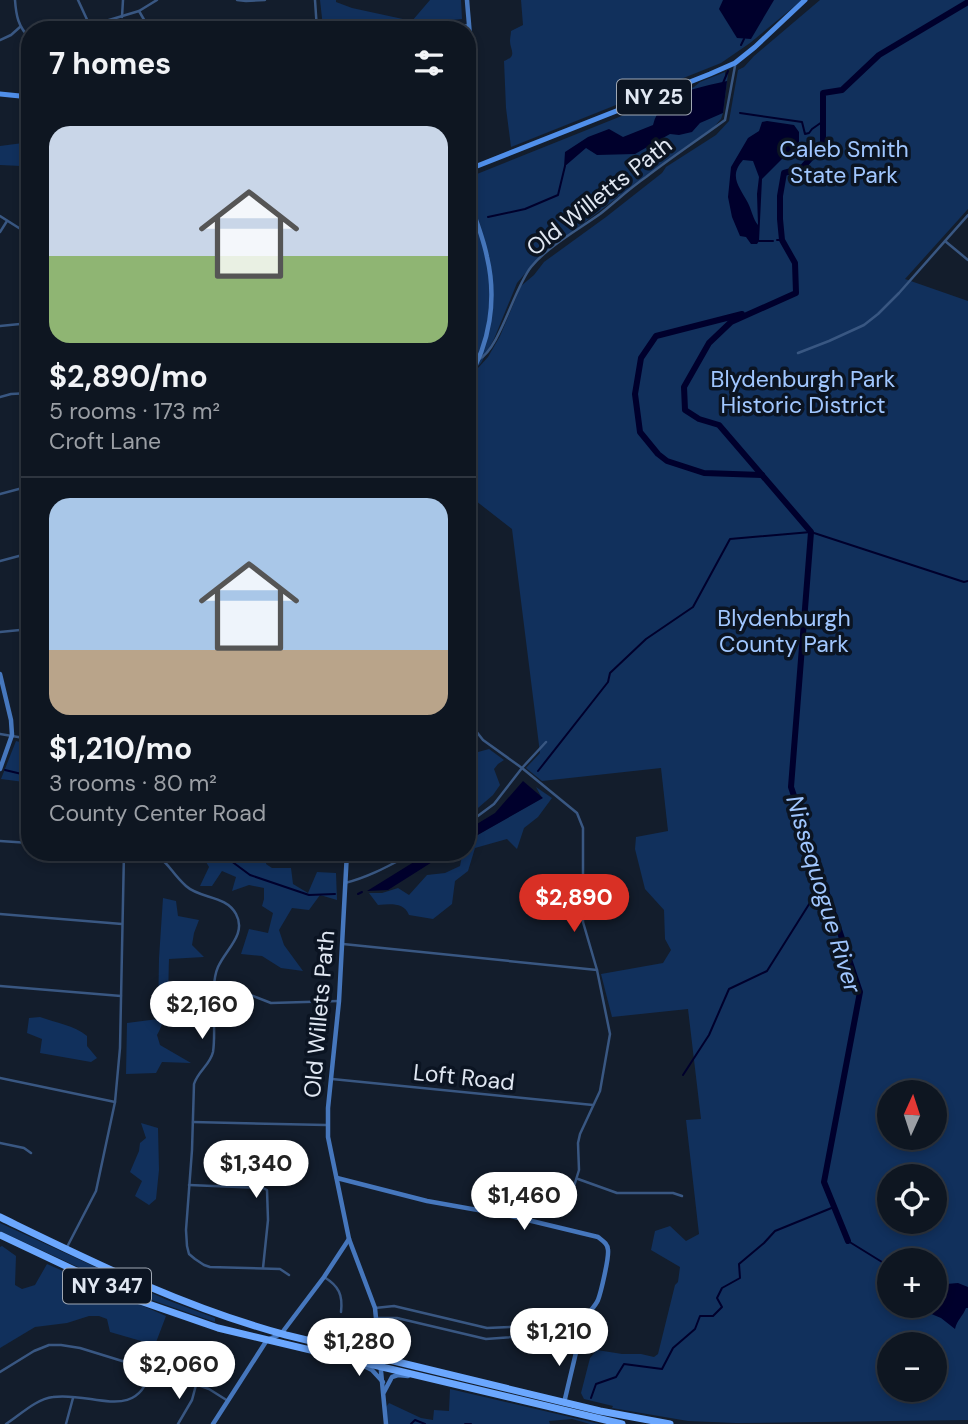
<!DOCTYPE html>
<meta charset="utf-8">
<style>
body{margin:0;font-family:"DM Sans",sans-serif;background:#171f2a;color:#f1f3f6;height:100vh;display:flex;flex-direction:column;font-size:26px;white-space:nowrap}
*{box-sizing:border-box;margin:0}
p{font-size:23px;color:#9b9fa5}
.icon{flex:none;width:38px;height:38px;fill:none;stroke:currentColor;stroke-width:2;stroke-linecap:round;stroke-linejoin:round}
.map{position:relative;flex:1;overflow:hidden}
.drawer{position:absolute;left:21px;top:21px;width:455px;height:840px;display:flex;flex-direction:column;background:#0e1621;border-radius:28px;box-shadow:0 4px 10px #0003,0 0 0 2px #2e353f}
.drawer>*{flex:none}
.needle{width:46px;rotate:3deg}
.tools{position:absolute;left:877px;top:1080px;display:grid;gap:14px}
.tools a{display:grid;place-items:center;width:70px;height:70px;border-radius:50%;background:#0e1621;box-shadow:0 4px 10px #0003,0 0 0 2px #2e353f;font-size:35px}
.price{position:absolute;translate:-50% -60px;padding:0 16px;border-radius:24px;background:#fff;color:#222;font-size:23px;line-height:46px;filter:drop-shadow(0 2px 4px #0008)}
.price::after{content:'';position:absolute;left:50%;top:42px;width:21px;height:16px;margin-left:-10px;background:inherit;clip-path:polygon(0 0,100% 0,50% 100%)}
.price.active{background:#d93025;color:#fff}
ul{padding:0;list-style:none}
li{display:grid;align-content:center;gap:14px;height:371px;padding:0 28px}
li+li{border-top:2px solid #2e353f}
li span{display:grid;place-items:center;height:217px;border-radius:21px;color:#555}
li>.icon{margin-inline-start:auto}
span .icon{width:126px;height:126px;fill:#fffc;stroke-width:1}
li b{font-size:30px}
h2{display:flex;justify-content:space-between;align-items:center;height:84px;padding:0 28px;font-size:30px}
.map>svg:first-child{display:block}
.green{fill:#11305c;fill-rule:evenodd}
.water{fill:#00002c;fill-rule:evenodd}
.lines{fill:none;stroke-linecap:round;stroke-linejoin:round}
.stream{stroke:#00002c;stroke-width:2}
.river{stroke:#00002c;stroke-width:6}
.street{stroke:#395782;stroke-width:2.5}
.secondary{stroke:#4677bd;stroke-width:4.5}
.primary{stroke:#508fea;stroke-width:5}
.highway{stroke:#6ba7fe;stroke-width:7}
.labels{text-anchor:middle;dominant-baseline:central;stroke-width:7;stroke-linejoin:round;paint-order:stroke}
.shield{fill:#0b1422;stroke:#a0a8b4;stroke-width:2}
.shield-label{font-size:21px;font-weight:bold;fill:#e0e7f2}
.park-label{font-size:23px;fill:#a1c7ff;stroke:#0b1422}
.street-label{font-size:23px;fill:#e0e7f2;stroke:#0b1422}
.water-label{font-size:24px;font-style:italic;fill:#a0c6fe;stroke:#0b1422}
</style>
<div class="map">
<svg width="968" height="1424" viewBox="0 0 968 1424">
<rect width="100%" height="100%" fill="#131d2c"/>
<g class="green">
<path d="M320 0H336V2L352 8 412 21 430 0H461L462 19 406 24 323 27Z"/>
<path d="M521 0H802L750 43 721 63 511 147 506 108 504 61C518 56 510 50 510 41 510 37 511 34 511 31L523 25Z"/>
<path d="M820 0H968V209L905 279 968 301V1420L736 1423 688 1421 612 1408 613 1406 584 1399 581 1393 590 1358 597 1350 622 1354H641L654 1357 658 1354 675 1285 678 1282 680 1267 651 1250 655 1231 670 1226 686 1241 699 1234 686 1120 701 1119 688 1009 612 1017 601 974 663 963 671 950 665 939 664 910 645 889 635 849 636 837 668 831 661 768 542 781 526 768 540 753 512 529 467 494V384L478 368 488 357 500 336 521 286 534 275 544 262 606 217 662 173 666 167 716 135 729 121 738 70 744 67 754 56ZM889 1092H934V1138H889ZM889 1176H934V1222H889ZM889 1260H934V1306H889ZM889 1344H934V1390H889Z"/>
<path d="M725 72V75L728 74 723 113 721 119 713 128 670 158 540 256 517 283 494 339 481 363 467 378V178L694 87 700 82Z"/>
<path d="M30 141V158L25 159 21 166 0 165V146L23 143Z"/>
<path d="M16 741 28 744 25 767 30 770V807L23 805 25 793 24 782 1 779Z"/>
<path d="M489 749 504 760 498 764 494 769 500 785 493 795 471 814 467 811V806L474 787 470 781 467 784V755Z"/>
<path d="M536 787 552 798 538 817 524 828 517 849 507 839 475 848 468 871 455 881 452 904 433 919 409 915C404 902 390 904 378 905L369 893H382L398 888 409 895 427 875 445 873 460 866 462 856 460 852H467V841L542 798Z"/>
<path d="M193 852H254L267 858 266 864 272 868H291L293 884 308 893 317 872 336 873 337 900 320 895 309 910 292 908 279 930 284 945 303 971 281 968 262 956 241 954 249 929 268 933 273 913 262 906 264 899V888L249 885 232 891 236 877 222 871 212 886H200L209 867 205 860 191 857Z"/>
<path d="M163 898 176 901 178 916 199 920 194 933 192 945 204 957 169 959C168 985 170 1012 157 1035L160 1045 191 1063 162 1062 156 1073 126 1074 127 1023 158 1019 159 958Z"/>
<path d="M40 1017C56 1023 74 1025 87 1036V1046L97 1058 91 1062 40 1053 42 1039 27 1033 29 1018Z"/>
<path d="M141 1123 158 1128 159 1170 156 1199 149 1205 135 1196 142 1181 130 1172 139 1151 140 1143 146 1138Z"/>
<path d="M0 1223 167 1300 215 1318V1322L143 1297 0 1231Z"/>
<path d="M2 1246 16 1256 15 1285 22 1289 35 1285 47 1264 166 1316 155 1345 110 1332 107 1319 99 1316H89L67 1323 35 1327 0 1348V1247Z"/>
<path d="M450 1389 600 1424H590L572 1419 549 1421 550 1424H387L386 1407 389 1403 421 1418 433 1420 434 1410 449 1411Z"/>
</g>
<g class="water">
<path d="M723 0H774L751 39 737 38 719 9Z"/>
<path d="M727 81 723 113 700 123 692 132 679 135 670 134 635 154 597 155 586 148 564 167 565 152 588 137 609 129 623 137 653 125C661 92 698 88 727 81Z"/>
<path d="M767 121 794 125 799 132V142L762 179 759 241 757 244H751L746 237 740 236 732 217 728 197 731 167 748 138 759 131 762 122ZM743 160 753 161 759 177 757 194 758 225C753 219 752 211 748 203 740 187 728 177 743 160Z"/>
<path d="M523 781 543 798 467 841V830L495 813Z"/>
<path d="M430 852H448L388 890 367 891Z"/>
<path d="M958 1283 968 1287V1308H966C963 1316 957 1320 955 1329L941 1318 929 1313 932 1306H934L935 1285Z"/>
</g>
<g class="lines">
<g class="stream">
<path d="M741 45 744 39"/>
<path d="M723 83 728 71"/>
<path d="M740 113 802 122 805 134 809 133 812 129 822 122"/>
<path d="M488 217 525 209 558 195 565 166"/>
<path d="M777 240H782"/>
<path d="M759 241H773"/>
<path d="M5 770 30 776"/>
<path d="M538 771 608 682 610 673 646 639 693 607 730 539 811 532 964 582 968 581"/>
<path d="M219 852 250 875 309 895 335 894"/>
<path d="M358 894 362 892"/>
<path d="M683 1075 709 1035 729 989 767 971 823 882"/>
<path d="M848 1241 882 1262 884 1269"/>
<path d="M887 1274 889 1279"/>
<path d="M591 1398 596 1384 616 1377 624 1364 662 1369 673 1348 695 1329 700 1316H713L722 1307 717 1298 722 1288 740 1278 739 1264 764 1243 775 1231 834 1207"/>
<path d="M411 1424 415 1420 425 1424"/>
<path d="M465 1424H471"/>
</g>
<g class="river">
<path d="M742 314 656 336 641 358 635 394 640 432 658 454 667 461 704 473 762 475"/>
<path d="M848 1241 824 1182 860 992 791 787 811 532 719 425 699 419 685 410 684 387 709 343 731 322 796 293 795 263 782 240 780 219V196L784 173 802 168 823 144V93L842 90 879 55 968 2"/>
</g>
<g class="street">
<path d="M15 0C16 15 18 27 30 38"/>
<path d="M78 0 90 26"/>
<path d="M237 0 246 1 265 0"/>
<path d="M315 0 317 30"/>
<path d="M139 11 150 30"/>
<path d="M122 17 123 0"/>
<path d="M84 30 109 20 139 11 157 0"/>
<path d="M392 30 469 25"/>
<path d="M0 40 11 35 20 27"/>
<path d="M0 216 30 235"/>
<path d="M0 232 7 221"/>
<path d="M945 241 968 260"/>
<path d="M0 326 30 323"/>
<path d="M798 353 829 341 864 325 878 314 899 293 968 215"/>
<path d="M479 359C499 350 514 288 531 267 547 247 579 229 600 214 615 202 630 188 646 177 672 157 699 139 725 120L735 66"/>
<path d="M0 397 11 394 30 393"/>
<path d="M0 494 30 486"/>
<path d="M0 561 30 553"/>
<path d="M0 632 30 629"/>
<path d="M467 715 472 726 483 740 522 768 577 813 583 828V922L597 970 610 1034 600 1091 580 1134 578 1143 579 1170 571 1196"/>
<path d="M0 734 30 739"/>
<path d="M467 824 494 804 522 768 546 742"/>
<path d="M0 841 30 843"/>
<path d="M134 852C170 855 164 866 186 886 200 899 226 895 236 914 247 934 226 949 218 967 209 987 217 1028 213 1052 210 1065 198 1071 194 1084L192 1150 186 1230 187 1246 189 1254 195 1259 204 1265 210 1267 280 1269 289 1275"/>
<path d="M345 883C370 877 392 864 415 852"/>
<path d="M0 914 122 924"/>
<path d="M343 944 597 970"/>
<path d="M0 986 121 996"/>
<path d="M215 992 248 994 271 1003 339 1001"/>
<path d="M0 1078 115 1102"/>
<path d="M332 1079 593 1105"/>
<path d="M193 1122 326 1125"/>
<path d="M0 1143 24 1148 31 1153"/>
<path d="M578 1179 617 1193H673L682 1196"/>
<path d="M189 1185 263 1188 267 1190 268 1220 263 1268"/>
<path d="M66 1249 96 1191 115 1102 120 1048 124 852"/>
<path d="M324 1277C339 1286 343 1295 341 1312"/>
<path d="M375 1308 394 1306 487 1328 534 1326 552 1334"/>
<path d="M376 1318H397L486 1339 553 1334 579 1338"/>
<path d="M0 1372 34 1351 49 1345H61L80 1348 187 1381 209 1389 228 1401"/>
<path d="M6 1424C20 1415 36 1399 53 1397 92 1391 137 1424 151 1370"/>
<path d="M66 1424 73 1398"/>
<path d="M178 1424 192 1400 196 1385"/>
</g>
<g class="secondary">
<path d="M467 0C469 29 474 59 467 87"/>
<path d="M467 195C474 215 483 236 487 257 497 299 490 344 467 381"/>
<path d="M0 674 11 720 12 735 0 769"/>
<path d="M347 852 339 1001 328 1108V1137L349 1239 375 1308 386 1424"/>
<path d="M337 1178 427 1201 511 1216 598 1237C603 1241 608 1244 608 1250 609 1258 601 1292 598 1300 594 1309 586 1313 583 1323L564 1403"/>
<path d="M358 1350C371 1348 372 1343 376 1331"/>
<path d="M360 1364 372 1370 383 1382"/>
<path d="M384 1392 392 1377 398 1375 408 1376"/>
<path d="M213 1424 267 1340 281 1334 324 1277 349 1239"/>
</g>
<g class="primary">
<path d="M0 94 30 97"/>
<path d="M467 170 710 74 735 63 755 47 805 0"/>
</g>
<g class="highway">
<path d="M0 1217C95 1263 183 1307 286 1335L600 1411 670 1424"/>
<path d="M0 1235 140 1301 218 1328 622 1424"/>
</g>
</g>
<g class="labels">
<g class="shield">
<rect x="617" y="79.5" width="74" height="35" rx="5"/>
<rect x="63" y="1268.5" width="88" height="35" rx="5"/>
</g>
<g class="shield-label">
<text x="654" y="97">NY 25</text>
<text x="107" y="1286">NY 347</text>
</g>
<g class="park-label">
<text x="844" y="149">Caleb Smith<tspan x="844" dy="26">State Park</tspan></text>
<text x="803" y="379">Blydenburgh Park<tspan x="803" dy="26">Historic District</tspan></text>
<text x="784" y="618">Blydenburgh<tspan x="784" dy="26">County Park</tspan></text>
</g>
<g class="street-label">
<text transform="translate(599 196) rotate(-38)">Old Willetts Path</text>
<text transform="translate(319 1014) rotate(-85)">Old Willets Path</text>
<text transform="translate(464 1077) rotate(6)">Loft Road</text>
</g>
<g class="water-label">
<text transform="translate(824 894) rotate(73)">Nissequogue River</text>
</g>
</g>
</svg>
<div class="tools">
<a><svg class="needle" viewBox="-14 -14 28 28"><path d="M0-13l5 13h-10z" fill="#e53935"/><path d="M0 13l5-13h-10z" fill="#9b9fa5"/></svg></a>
<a><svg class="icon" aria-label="locate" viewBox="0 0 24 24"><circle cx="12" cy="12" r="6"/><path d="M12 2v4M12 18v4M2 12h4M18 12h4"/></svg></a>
<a>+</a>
<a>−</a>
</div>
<b class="price active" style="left:574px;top:934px">$2,890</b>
<b class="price" style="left:202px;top:1041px">$2,160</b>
<b class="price" style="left:256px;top:1200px">$1,340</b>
<b class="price" style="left:524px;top:1232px">$1,460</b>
<b class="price" style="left:559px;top:1368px">$1,210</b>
<b class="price" style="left:359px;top:1378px">$1,280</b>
<b class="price" style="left:179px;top:1401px">$2,060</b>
<section class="drawer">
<h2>7 homes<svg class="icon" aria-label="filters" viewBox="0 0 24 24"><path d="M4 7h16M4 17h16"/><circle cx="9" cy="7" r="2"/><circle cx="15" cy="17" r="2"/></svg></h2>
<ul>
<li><span style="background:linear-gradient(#c9d6e8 60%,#8fb573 0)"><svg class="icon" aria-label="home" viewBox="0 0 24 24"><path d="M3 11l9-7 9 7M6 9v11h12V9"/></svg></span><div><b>$2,890/mo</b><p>5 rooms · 173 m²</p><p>Croft Lane</p></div></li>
<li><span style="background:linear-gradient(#a9c7e8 70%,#b9a48a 0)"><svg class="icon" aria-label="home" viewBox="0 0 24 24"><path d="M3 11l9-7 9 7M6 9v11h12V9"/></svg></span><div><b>$1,210/mo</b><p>3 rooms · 80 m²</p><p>County Center Road</p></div></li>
</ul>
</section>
</div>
